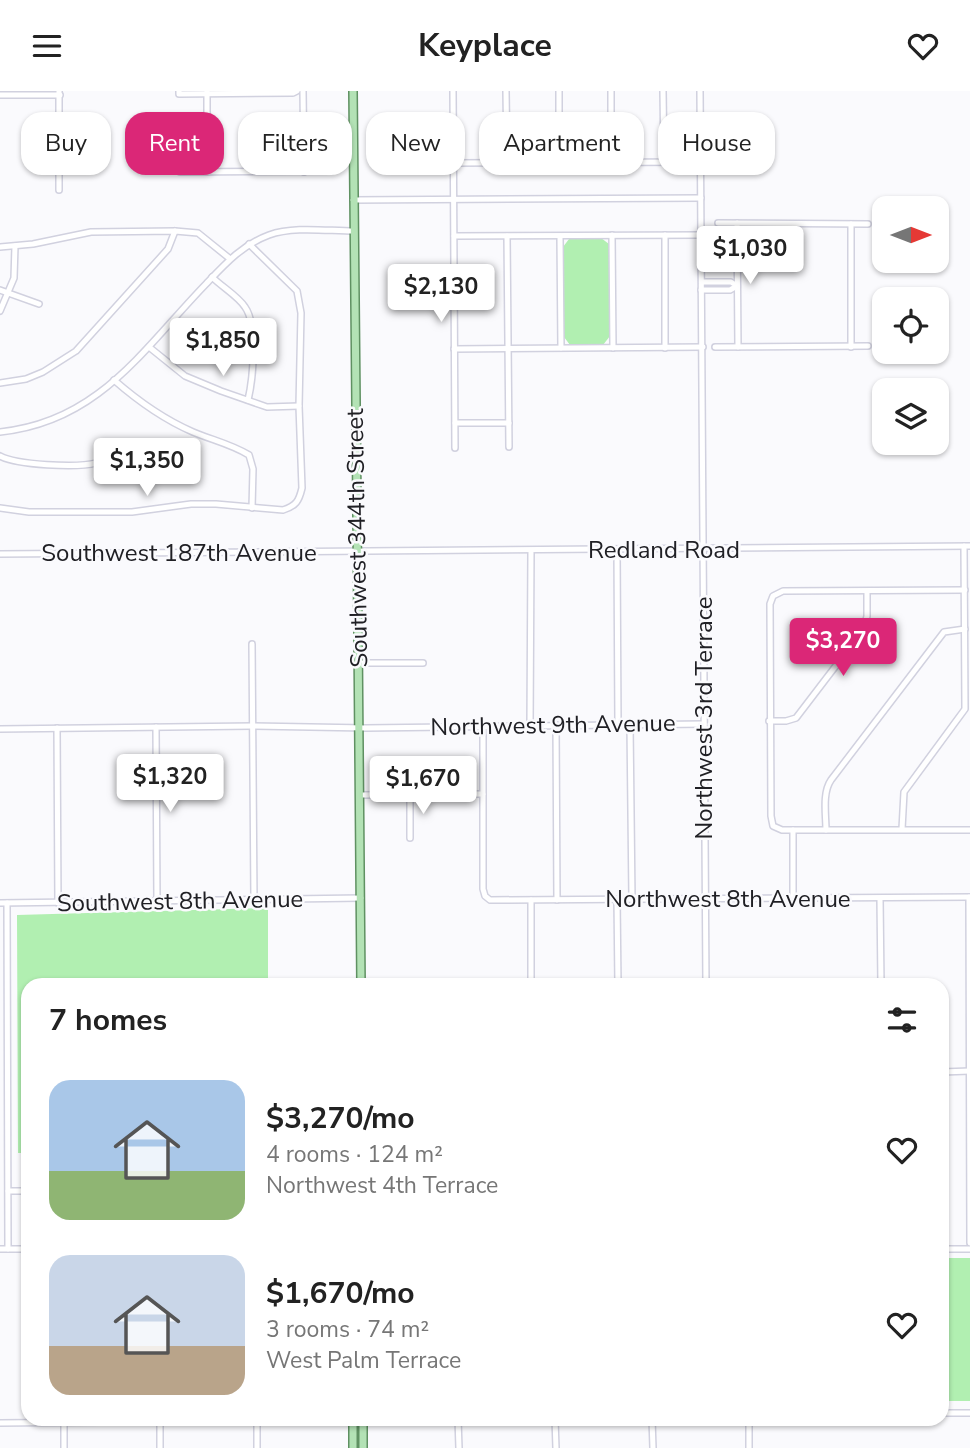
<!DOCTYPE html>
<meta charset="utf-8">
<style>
body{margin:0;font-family:"Nunito Sans",sans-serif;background:#f6f6f6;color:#222;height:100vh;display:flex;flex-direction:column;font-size:26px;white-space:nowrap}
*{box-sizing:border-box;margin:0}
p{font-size:23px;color:#767676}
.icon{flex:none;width:38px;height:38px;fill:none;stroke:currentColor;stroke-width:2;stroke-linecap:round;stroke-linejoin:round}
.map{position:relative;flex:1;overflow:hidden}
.details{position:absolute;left:21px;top:887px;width:928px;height:448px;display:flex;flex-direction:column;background:#fff;border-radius:21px;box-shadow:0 2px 5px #0004}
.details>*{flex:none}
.guide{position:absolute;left:21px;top:21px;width:929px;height:63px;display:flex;gap:14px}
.needle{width:46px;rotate:90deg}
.controls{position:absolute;left:872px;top:105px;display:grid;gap:14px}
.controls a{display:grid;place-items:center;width:77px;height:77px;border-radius:14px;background:#fff;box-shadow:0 2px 5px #0004;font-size:35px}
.price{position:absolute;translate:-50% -60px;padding:0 16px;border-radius:7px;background:#fff;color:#222;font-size:23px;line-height:46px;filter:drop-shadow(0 2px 4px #0008)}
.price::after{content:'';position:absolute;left:50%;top:42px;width:21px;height:16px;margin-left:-10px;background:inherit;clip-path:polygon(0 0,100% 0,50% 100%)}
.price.current{background:#db2777;color:#fff}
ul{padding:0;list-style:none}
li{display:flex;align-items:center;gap:21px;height:175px;padding:0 28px}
li span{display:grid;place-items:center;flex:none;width:196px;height:140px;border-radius:21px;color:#555}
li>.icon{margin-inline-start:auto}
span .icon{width:84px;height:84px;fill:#fffc;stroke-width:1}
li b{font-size:30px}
h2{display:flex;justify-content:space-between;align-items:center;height:84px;padding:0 28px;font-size:30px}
.pill{padding:0 24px;border-radius:21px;background:#fff;box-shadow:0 2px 5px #0004;font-size:24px;line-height:63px}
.pill.current{background:#db2777;color:#fff}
header{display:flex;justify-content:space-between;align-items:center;height:91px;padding:0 28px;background:#fff;font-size:32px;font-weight:700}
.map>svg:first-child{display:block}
.green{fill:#b1efb1}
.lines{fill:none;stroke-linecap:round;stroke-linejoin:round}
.minor-casing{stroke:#d1d1df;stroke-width:8}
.major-casing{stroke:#5f9162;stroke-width:10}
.minor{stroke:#fff;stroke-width:5}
.major{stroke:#b3e2b5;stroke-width:7}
.labels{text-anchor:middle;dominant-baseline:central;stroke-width:5;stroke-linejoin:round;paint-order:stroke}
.street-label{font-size:24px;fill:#202025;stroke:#fafafd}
</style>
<header><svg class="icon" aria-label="menu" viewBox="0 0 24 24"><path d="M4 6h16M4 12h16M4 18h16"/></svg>Keyplace<svg class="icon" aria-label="heart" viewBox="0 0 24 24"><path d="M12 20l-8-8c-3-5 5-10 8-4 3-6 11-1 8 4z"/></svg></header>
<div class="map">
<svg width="970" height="1357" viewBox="0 0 970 1357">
<rect width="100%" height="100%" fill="#fafafd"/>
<g class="green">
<path d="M569 148 601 147 609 153 610 245 603 254H570L564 246 563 156Z"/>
<path d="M268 817V894H28V1062H18L17 824Z"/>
<rect x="942" y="1167" width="28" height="143"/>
</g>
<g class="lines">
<g class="minor-casing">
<g id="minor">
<path d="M179 0V3L293 2 297 0"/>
<path d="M207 0V81"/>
<path d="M303 0 304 81"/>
<path d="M453 0 455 357"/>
<path d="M506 0 507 71"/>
<path d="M559 0V71"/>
<path d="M611 0V71"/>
<path d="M663 0 664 71"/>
<path d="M700 0 706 894"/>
<path d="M0 4H60"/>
<path d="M453 72 701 71"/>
<path d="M180 81 332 80"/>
<path d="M59 99V0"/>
<path d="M353 109 701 107"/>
<path d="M718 132 868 133"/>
<path d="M737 132 738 256"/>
<path d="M851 133V256"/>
<path d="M612 144 613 257"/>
<path d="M665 144V257"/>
<path d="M454 145 702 144"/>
<path d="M507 145 509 356"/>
<path d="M560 145 561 257"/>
<path d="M0 156 33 153 91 141 175 140 198 142 229 167"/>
<path d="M212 186C222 196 238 205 245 216 258 234 253 288 248 309"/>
<path d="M0 199 39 213"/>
<path d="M701 199H730L737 195 731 191H702"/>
<path d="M0 220 14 187 15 155"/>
<path d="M149 256 185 285 221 300 267 316 299 315"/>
<path d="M715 256 868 255"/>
<path d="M454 258 703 256"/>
<path d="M114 289C138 310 163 328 193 341 212 349 231 353 249 364L253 378 252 417"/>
<path d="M0 292 26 288 43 281 76 260 168 158 175 140"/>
<path d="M455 332H509"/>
<path d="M0 341C99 331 143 258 206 193 225 173 242 154 269 144 294 135 327 140 354 140"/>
<path d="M0 365C16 374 77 377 96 372 102 371 109 364 115 361"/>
<path d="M0 417 29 421H132L191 413H216L283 419C296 415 299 410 302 397L299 315 301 222 297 200 249 153"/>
<path d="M617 459 618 634"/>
<path d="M0 463 970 455"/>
<path d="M965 499 783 500 773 505 770 513 771 725 773 735 782 739H970"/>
<path d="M252 553 254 809"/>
<path d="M359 572H423"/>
<path d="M769 630H786L796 627 864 538 867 525V500"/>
<path d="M483 634V798L485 805 490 809 970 806"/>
<path d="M530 634 531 460"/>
<path d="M556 634 557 809"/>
<path d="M630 634 632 808"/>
<path d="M156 636 157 811"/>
<path d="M57 637 58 812"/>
<path d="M0 638 253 635 366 637 704 633"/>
<path d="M410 703V747"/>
<path d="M360 704 483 703"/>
<path d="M902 738 904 701 965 618 964 455"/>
<path d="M793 739V807"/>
<path d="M826 739C826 724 822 702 831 689L944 541 965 538"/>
<path d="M969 806 970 1152"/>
<path d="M880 807 881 894"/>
<path d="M617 808 618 894"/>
<path d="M531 809V894"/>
<path d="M0 812 361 807"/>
<path d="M7 812 8 1158"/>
<path d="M942 981 970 980"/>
<path d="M8 1100H28"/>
<path d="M0 1158H28"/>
<path d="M942 1158H970"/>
<path d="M942 1322H970"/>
<path d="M257 1328V1357"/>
<path d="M458 1328 459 1357"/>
<path d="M555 1328 556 1357"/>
<path d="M652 1328 653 1357"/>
<path d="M749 1328V1357"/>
<path d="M64 1329V1357"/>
<path d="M160 1329V1357"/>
<path d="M0 1332 430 1328"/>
</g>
</g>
<g class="major-casing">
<g id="major">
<path d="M353 0C355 298 360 596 361 894"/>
<path d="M353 1328V1357"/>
<path d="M363 1328V1357"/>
</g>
</g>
<use href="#minor" class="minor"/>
<use href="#major" class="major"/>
</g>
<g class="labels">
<g class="street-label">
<text transform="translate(357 447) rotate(-91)">Southwest 344th Street</text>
<text x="664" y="459">Redland Road</text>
<text x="179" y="462">Southwest 187th Avenue</text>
<text transform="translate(704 627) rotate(-90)">Northwest 3rd Terrace</text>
<text transform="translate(553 634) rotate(-1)">Northwest 9th Avenue</text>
<text x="728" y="808">Northwest 8th Avenue</text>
<text transform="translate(180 810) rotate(-1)">Southwest 8th Avenue</text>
</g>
</g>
</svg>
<div class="controls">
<a><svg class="needle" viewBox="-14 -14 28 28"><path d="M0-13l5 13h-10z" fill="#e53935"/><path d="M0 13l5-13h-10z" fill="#767676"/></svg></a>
<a><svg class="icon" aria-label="locate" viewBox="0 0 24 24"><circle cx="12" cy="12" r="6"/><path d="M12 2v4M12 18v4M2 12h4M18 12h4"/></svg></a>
<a><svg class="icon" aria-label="layers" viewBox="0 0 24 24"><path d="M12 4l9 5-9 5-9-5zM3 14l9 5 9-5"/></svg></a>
</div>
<b class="price" style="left:750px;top:195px">$1,030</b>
<b class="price" style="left:441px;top:233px">$2,130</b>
<b class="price" style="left:223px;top:287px">$1,850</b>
<b class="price" style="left:147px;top:407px">$1,350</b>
<b class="price current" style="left:843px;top:587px">$3,270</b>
<b class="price" style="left:170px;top:723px">$1,320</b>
<b class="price" style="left:423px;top:725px">$1,670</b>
<div class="guide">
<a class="pill">Buy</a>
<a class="pill current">Rent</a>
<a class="pill">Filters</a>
<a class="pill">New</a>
<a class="pill">Apartment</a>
<a class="pill">House</a>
</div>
<section class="details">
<h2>7 homes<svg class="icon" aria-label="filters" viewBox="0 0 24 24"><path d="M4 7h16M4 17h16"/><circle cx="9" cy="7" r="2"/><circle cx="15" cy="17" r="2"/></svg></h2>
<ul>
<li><span style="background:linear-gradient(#a9c7e8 65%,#8fb573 0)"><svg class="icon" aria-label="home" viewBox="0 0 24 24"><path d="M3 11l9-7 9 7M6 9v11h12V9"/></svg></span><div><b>$3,270/mo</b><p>4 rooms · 124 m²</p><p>Northwest 4th Terrace</p></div><svg class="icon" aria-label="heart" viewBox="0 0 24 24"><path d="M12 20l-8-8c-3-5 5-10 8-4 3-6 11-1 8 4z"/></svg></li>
<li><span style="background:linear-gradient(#c9d6e8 65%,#b9a48a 0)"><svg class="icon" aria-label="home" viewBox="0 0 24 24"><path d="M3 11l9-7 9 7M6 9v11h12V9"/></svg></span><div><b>$1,670/mo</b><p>3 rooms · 74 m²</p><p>West Palm Terrace</p></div><svg class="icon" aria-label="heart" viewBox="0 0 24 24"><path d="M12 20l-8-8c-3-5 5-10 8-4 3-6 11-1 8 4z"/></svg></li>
</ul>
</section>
</div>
